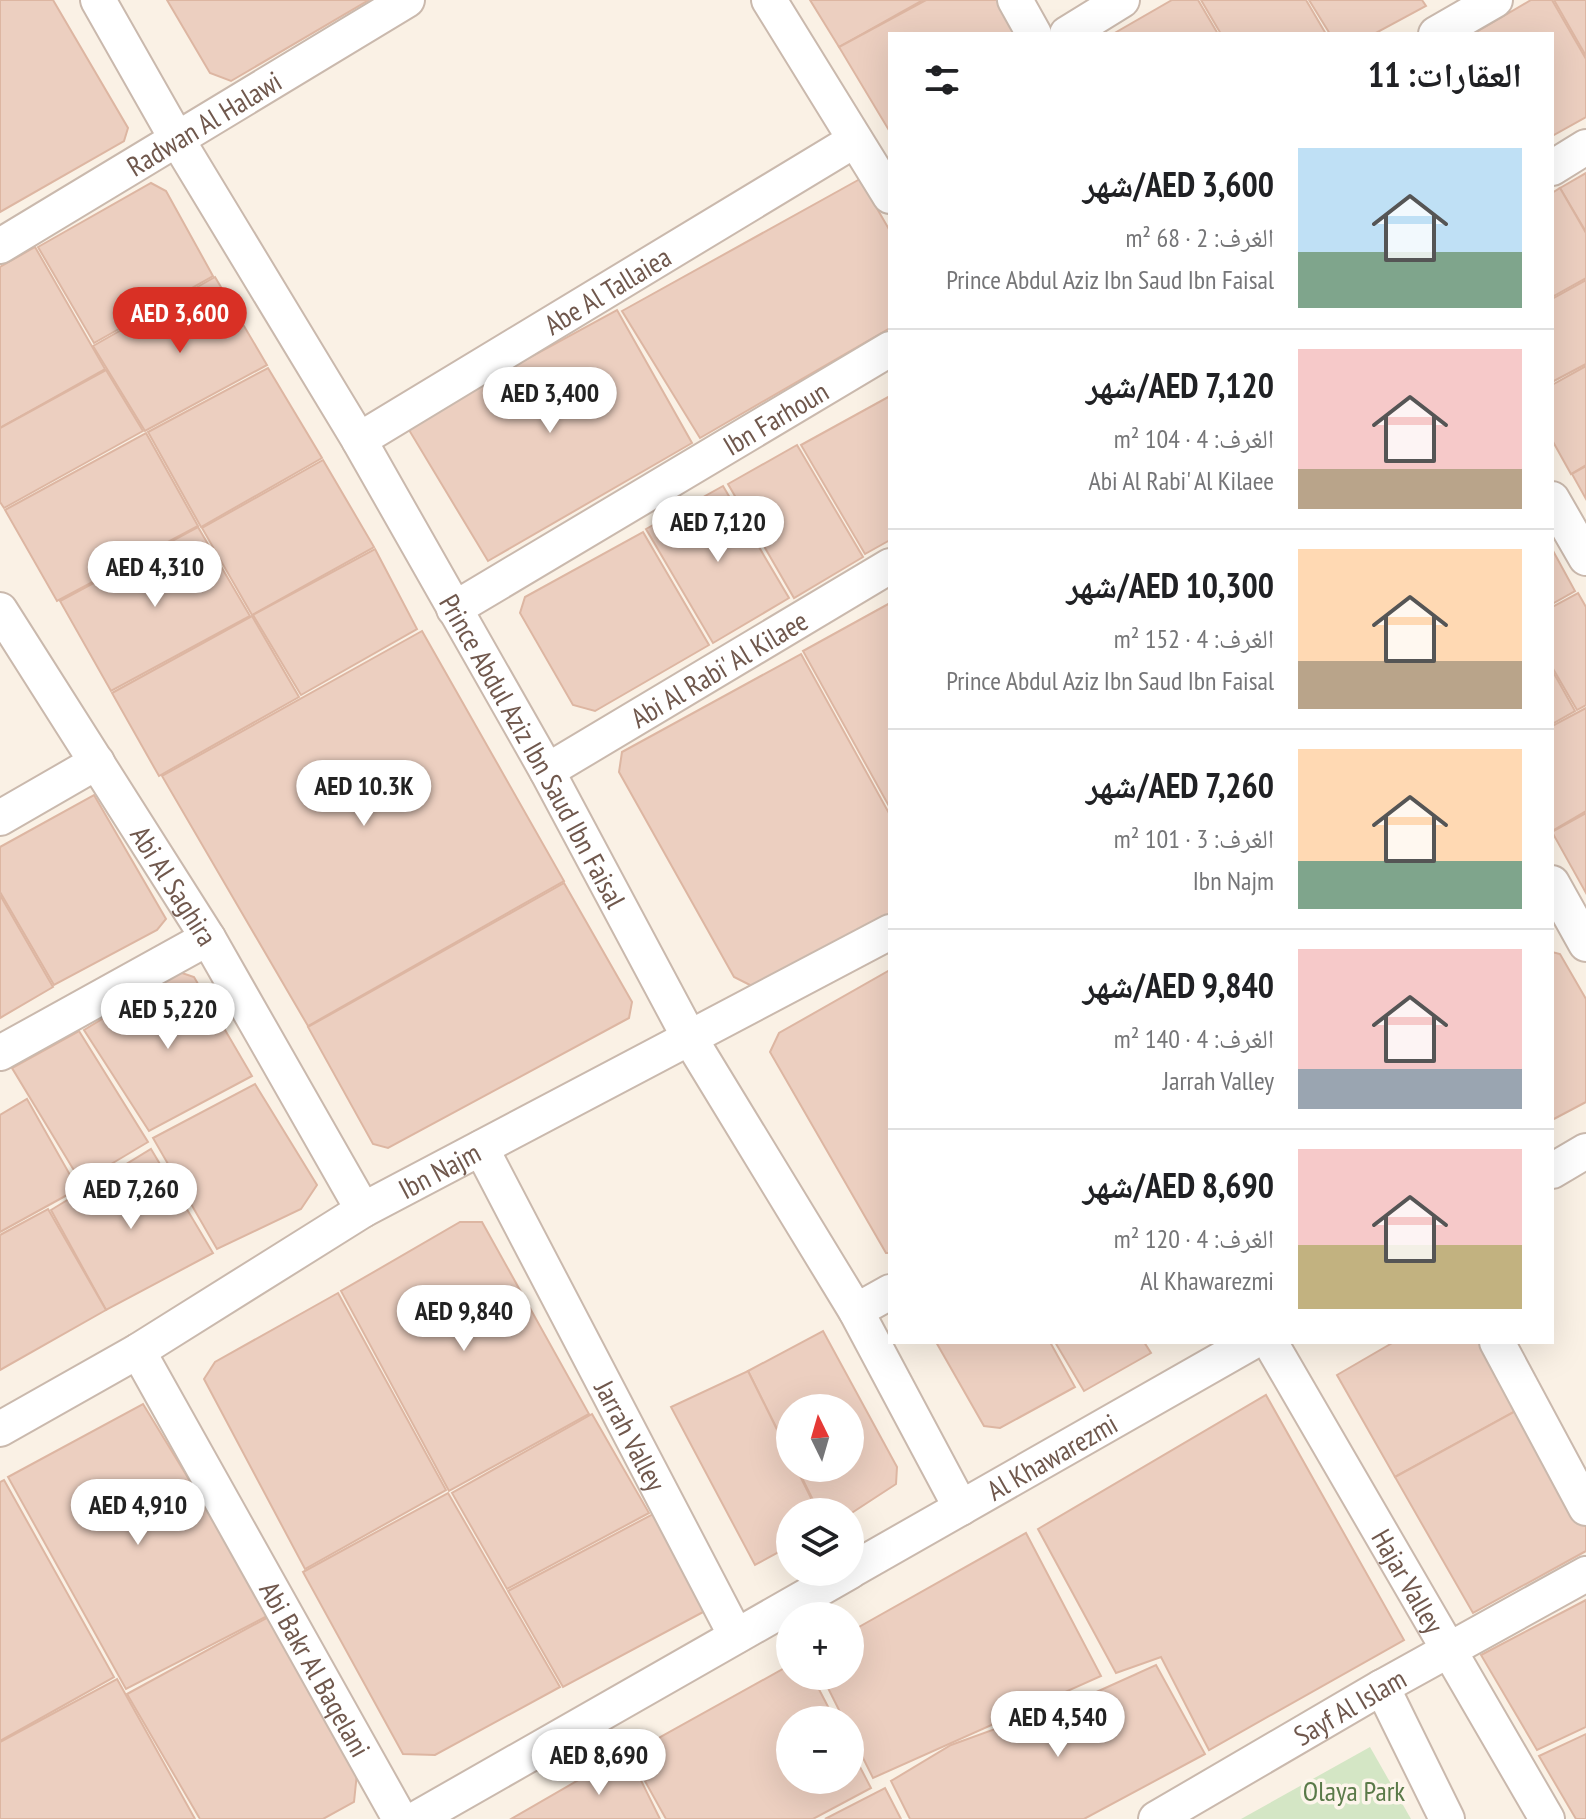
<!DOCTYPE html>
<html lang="ar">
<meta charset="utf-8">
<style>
body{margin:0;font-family:"PT Sans Narrow","Noto Naskh Arabic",sans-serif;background:#f2f2f2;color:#202124;direction:rtl;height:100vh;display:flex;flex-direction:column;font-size:30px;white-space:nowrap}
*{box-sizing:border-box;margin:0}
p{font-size:26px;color:#757577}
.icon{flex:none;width:44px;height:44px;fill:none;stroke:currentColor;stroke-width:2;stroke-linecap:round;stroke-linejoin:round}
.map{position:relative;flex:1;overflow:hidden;direction:ltr}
.drawer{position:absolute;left:888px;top:32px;width:666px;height:1312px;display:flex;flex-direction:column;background:#fff;border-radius:0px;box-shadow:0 8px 32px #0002;direction:rtl}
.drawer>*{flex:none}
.needle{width:52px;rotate:355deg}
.tools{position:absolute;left:776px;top:1394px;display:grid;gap:16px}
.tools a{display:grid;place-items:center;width:88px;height:88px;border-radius:50%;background:#fff;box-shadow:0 8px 32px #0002;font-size:40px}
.price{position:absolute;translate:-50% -68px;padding:0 18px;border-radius:28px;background:#fff;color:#222;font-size:26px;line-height:52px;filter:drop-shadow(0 2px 4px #0008)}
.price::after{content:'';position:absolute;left:50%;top:48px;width:24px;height:18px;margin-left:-12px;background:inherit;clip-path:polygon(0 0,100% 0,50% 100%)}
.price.on{background:#d93025;color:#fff}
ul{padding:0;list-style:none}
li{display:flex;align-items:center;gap:24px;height:200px;padding:0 32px}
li+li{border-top:2px solid #e0e0e0}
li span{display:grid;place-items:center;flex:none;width:224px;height:160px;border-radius:0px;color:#555}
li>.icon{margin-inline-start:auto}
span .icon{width:96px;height:96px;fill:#fffc;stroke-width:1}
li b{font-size:34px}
h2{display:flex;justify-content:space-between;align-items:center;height:96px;padding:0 32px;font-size:34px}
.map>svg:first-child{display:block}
.green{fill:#d4e6c5}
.building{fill:#eccfc0;stroke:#ddb6a2;stroke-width:2}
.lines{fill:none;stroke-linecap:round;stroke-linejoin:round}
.minor-casing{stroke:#cab9ad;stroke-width:38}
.minor{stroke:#fff;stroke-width:34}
.labels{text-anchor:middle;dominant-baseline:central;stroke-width:7;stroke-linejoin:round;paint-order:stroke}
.street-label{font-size:28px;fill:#70584d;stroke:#fdf5eb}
.park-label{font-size:28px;fill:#5a7a49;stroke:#fdf5eb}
</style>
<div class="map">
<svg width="1586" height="1819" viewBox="0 0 1586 1819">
<rect width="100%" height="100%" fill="#faf1e5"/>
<path class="green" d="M1370 1747 1411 1819H1241Z"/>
<g class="building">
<path d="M0 0H53L128 128 124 141 0 212Z"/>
<path d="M167 0H369L231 81 210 73Z"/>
<path d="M810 0H923L839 47Z"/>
<path d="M926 0H999L1019 34H890V132L839 47Z"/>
<path d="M1172 0H1198L1218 34H1113Z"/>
<path d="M1201 0H1306L1326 34H1221Z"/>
<path d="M1309 0H1422L1426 6 1374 34H1330Z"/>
<path d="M1531 0H1552L1586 59V117L1552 136V34H1473Z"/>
<path d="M1554 0H1586V56Z"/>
<path d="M1586 173V232L1560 188Z"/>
<path d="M860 179 890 231V328L700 438 622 311Z"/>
<path d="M151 183 166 191 213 276 94 343 38 247Z"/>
<path d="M1560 188 1586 233V278L1552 297V193Z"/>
<path d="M35 247 105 369 0 428V267Z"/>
<path d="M215 277 267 365 145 431 93 346Z"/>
<path d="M1586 280V364L1552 382V299Z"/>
<path d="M617 310 692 443 488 561 406 425Z"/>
<path d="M1586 366V465L1571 474 1552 440V385Z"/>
<path d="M268 368 322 458 201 527 148 432Z"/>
<path d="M106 370 143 431 4 508 0 502V428Z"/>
<path d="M890 396V540L865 554 801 445Z"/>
<path d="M146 433 198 526 57 601 5 510Z"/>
<path d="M797 445 863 557 794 598 728 484Z"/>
<path d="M323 460 374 547 252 615 202 528Z"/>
<path d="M1586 466V499L1572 474Z"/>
<path d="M723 486 789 598 713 643 646 529Z"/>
<path d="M198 527 250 616 111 691 60 601Z"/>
<path d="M643 532 709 645 595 711 573 705 520 613 525 597Z"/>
<path d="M375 549 417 629 301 695 253 615Z"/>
<path d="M1552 549 1575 591 1552 604Z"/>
<path d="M1578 593 1586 607V705L1577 710 1552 667V607Z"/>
<path d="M890 603V808L803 651Z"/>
<path d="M252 616 299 697 159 776 112 693Z"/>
<path d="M422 631 564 881 308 1026 162 776Z"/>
<path d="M801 654 890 815V913L756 988 734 977 619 772 622 752Z"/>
<path d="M1552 670 1575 711 1552 724Z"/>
<path d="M1586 708V811L1552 831V726Z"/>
<path d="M94 795 166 919 157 930 54 985 0 892V847Z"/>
<path d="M1586 813V893L1552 832Z"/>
<path d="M564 883 632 1002 629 1018 388 1148 373 1144 308 1027Z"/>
<path d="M0 895 53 987 0 1018Z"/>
<path d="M1552 952 1560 954 1586 999V1102L1552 1120Z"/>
<path d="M890 970V1253H886L770 1052 779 1033Z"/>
<path d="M179 972 194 977 252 1076 149 1131 84 1030Z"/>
<path d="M79 1031 148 1142 81 1182 12 1068Z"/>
<path d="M255 1084 317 1185 301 1209 217 1249 153 1138Z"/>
<path d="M27 1099 78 1189 0 1232V1115Z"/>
<path d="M151 1149 213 1253 106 1310 51 1210Z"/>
<path d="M48 1209 106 1310 0 1370V1235Z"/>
<path d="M460 1222H482L589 1414 449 1491 341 1291Z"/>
<path d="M338 1293 446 1490 305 1569 204 1379 215 1362Z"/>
<path d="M823 1331 897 1467 896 1484 850 1514 819 1512 797 1468H850V1408H790V1455L748 1371Z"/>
<path d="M936 1342H1050L1075 1387 1000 1428 984 1426Z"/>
<path d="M1055 1342H1144L1151 1353 1084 1391Z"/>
<path d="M1394 1342H1483L1521 1408 1395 1477 1337 1375Z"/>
<path d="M748 1371 790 1456V1468H796L818 1512H790V1546L755 1565 671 1407Z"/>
<path d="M1266 1395 1404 1640 1209 1750 1161 1657 1116 1673 1038 1529Z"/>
<path d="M143 1404 271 1614 126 1689 8 1477Z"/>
<path d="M1521 1408 1586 1526V1551L1473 1613 1395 1477Z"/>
<path d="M592 1414 649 1513 507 1589 452 1493Z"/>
<path d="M4 1480 114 1677 0 1741V1482Z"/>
<path d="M448 1493 560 1687 435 1755 403 1754 303 1572Z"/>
<path d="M653 1514 705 1611 563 1687 508 1591Z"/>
<path d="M1026 1533 1101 1676 873 1778 850 1732V1720H844L822 1676H850V1632Z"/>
<path d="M1586 1600V1727L1537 1750 1481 1655Z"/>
<path d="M272 1615 357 1773 354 1802 323 1819H200L127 1694Z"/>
<path d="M790 1665V1676H812L835 1720H790V1780H850V1748L871 1788 813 1819H666L630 1754Z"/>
<path d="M1156 1665 1205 1754 1084 1819H910L891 1781 951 1745 1092 1694Z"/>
<path d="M117 1679 195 1819H0V1742Z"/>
<path d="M1586 1734V1819H1576L1539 1756Z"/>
<path d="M627 1752 660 1819H511Z"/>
<path d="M885 1788 901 1819H825Z"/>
</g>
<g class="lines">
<g class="minor-casing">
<g id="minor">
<path id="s1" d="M98 0 178 141 359 440 547 771 689 1037 856 1311 961 1508"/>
<path d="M769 0 890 196"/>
<path d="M1015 0 1034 34"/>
<path d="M1067 34 1122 0"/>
<path d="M1436 34 1495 0"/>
<path d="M1552 168 1586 147"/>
<path id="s2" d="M0 246 407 0"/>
<path id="s3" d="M359 440 855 140"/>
<path d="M1552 499 1586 558"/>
<path id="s4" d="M454 609 890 349"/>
<path id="s5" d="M0 610 208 938 363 1210"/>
<path id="s6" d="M547 771 890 566"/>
<path d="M0 818 97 762"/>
<path d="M1552 883 1586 944"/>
<path d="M0 1053 208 938"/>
<path id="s7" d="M481 1148 736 1636"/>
<path d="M1552 1171 1586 1151"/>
<path d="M856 1311 890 1292"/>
<path id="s8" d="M1270 1342 1547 1819"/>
<path d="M1497 1342 1586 1508"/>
<path id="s9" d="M138 1351 400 1819"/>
<path id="s10" d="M0 1429 138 1351 363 1210 890 932"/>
<path id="s11" d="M850 1571 1252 1342"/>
<path d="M1382 1687 1447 1819"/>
<path d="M416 1819 849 1572"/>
<path id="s12" d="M1156 1819 1382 1687 1586 1574"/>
</g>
</g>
<use href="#minor" class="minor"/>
</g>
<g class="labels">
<g class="street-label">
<text stroke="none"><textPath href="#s2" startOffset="238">Radwan Al Halawi</textPath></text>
<text stroke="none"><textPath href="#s3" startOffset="290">Abe Al Tallaiea</textPath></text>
<text stroke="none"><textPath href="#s4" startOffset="374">Ibn Farhoun</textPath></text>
<text stroke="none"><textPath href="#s6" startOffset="200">Abi Al Rabi' Al Kilaee</textPath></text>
<text stroke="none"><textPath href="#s1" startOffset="868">Prince Abdul Aziz Ibn Saud Ibn Faisal</textPath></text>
<text stroke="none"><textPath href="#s5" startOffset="326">Abi Al Saghira</textPath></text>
<text stroke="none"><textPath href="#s10" startOffset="510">Ibn Najm</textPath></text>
<text stroke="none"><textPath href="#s7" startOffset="324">Jarrah Valley</textPath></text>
<text stroke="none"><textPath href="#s11" startOffset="232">Al Khawarezmi</textPath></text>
<text stroke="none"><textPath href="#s8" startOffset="276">Hajar Valley</textPath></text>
<text stroke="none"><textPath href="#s9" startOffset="364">Abi Bakr Al Baqelani</textPath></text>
<text stroke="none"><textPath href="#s12" startOffset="224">Sayf Al Islam</textPath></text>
</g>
<g class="park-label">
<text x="1354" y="1790">Olaya Park</text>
</g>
</g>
</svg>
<div class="tools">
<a><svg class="needle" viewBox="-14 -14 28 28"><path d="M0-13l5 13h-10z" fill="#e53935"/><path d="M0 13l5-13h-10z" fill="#757577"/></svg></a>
<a><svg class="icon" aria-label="layers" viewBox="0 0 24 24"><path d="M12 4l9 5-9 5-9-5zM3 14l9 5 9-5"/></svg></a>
<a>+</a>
<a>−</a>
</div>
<b class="price on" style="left:180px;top:355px">AED 3,600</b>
<b class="price" style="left:550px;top:435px">AED 3,400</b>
<b class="price" style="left:718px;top:564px">AED 7,120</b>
<b class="price" style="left:155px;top:609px">AED 4,310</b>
<b class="price" style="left:364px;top:828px">AED 10.3K</b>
<b class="price" style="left:168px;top:1051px">AED 5,220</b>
<b class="price" style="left:131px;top:1231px">AED 7,260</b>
<b class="price" style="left:464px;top:1353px">AED 9,840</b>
<b class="price" style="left:138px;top:1547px">AED 4,910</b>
<b class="price" style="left:1058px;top:1759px">AED 4,540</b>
<b class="price" style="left:599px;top:1797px">AED 8,690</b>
<section class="drawer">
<h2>العقارات: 11<svg class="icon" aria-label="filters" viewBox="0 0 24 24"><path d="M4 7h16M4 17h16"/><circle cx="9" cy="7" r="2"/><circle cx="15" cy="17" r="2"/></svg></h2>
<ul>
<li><span style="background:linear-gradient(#bfe0f5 65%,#7fa58c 0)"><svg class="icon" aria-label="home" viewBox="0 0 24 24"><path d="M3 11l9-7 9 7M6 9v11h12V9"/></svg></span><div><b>AED 3,600/شهر</b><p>الغرف: 2 · 68 m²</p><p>Prince Abdul Aziz Ibn Saud Ibn Faisal</p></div></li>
<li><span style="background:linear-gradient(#f6c9c9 75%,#b9a48a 0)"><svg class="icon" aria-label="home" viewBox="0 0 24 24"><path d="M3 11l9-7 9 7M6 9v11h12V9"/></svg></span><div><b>AED 7,120/شهر</b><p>الغرف: 4 · 104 m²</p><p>Abi Al Rabi' Al Kilaee</p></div></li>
<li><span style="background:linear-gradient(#ffd9b3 70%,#b9a48a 0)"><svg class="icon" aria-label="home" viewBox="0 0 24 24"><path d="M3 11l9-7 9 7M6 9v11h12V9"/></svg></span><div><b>AED 10,300/شهر</b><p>الغرف: 4 · 152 m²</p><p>Prince Abdul Aziz Ibn Saud Ibn Faisal</p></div></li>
<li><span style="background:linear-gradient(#ffd9b3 70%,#7fa58c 0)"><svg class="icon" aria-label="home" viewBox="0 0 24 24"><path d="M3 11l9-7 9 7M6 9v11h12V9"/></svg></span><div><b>AED 7,260/شهر</b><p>الغرف: 3 · 101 m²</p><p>Ibn Najm</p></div></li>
<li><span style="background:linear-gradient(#f6c9c9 75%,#9aa5b1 0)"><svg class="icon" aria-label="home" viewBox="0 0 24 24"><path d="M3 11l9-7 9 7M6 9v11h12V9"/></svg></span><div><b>AED 9,840/شهر</b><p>الغرف: 4 · 140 m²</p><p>Jarrah Valley</p></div></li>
<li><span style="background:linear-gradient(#f6c9c9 60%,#c2b280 0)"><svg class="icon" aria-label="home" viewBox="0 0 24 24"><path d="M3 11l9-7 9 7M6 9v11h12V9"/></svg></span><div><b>AED 8,690/شهر</b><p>الغرف: 4 · 120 m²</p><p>Al Khawarezmi</p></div></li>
</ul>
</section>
</div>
